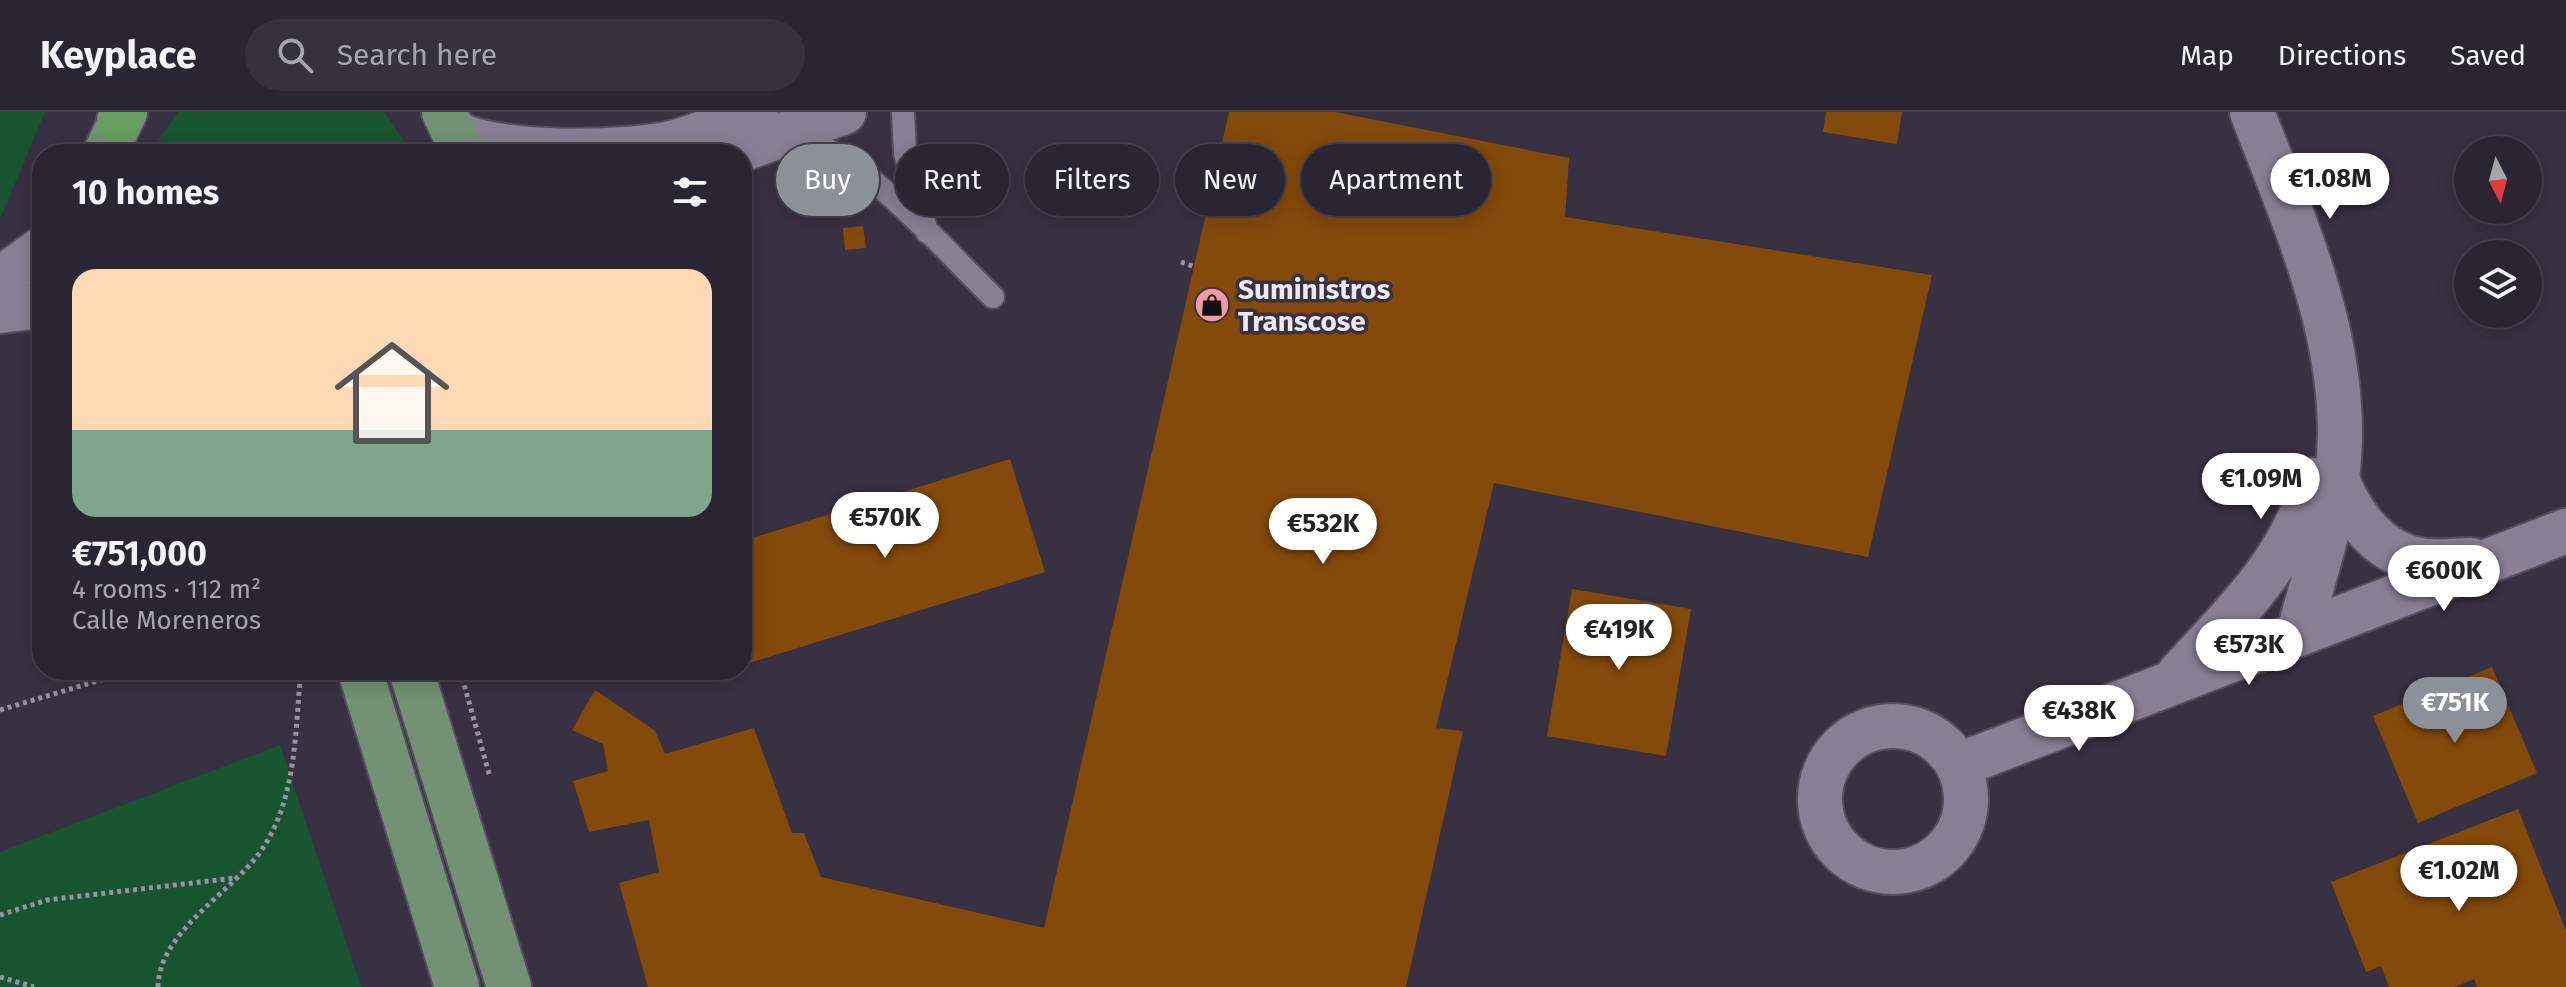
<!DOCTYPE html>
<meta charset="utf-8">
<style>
body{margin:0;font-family:"Fira Sans",sans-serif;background:#36313e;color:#f1f3f6;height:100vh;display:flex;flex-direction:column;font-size:30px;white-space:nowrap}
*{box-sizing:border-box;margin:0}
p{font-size:26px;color:#a5a5ac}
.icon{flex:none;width:44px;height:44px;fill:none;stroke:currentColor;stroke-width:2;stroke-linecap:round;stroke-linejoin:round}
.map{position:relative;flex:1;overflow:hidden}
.sheet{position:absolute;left:32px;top:32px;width:720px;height:536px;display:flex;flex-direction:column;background:#2a2532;border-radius:32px;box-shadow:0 4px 20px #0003,0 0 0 2px #46424d}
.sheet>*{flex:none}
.banner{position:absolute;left:776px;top:32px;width:760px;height:72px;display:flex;gap:16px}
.needle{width:52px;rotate:174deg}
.tools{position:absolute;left:2454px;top:24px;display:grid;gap:16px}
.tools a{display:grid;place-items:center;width:88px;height:88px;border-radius:50%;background:#2a2532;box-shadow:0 4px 20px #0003,0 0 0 2px #46424d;font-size:40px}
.price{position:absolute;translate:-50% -68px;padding:0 18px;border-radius:28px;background:#fff;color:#222;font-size:26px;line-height:52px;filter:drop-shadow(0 2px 4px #0008)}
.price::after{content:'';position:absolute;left:50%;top:48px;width:24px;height:18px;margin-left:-12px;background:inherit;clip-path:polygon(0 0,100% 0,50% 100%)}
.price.current{background:#8c9099;color:#fff}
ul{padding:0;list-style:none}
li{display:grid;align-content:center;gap:16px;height:424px;padding:0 40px}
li+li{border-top:2px solid #46424d}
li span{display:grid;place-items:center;height:248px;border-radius:24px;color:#555}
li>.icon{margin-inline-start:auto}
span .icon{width:144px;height:144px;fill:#fffc;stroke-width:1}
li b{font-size:34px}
h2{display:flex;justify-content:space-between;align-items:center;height:96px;padding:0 40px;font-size:34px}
.tag{padding:0 28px;border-radius:36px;background:#2a2532;box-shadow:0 4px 20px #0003,0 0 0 2px #46424d;font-size:28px;line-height:72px}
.tag.current{background:#8c9099;color:#fff}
header{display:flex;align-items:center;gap:48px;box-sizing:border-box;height:112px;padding:0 40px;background:#2a2532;border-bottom:2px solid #46424d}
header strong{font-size:38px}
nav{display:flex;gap:44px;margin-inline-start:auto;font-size:28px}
.search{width:560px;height:72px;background:#36313e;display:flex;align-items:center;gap:20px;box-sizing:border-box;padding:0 28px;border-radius:44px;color:#a5a5ac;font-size:30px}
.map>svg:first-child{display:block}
.green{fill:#175430}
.building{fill:#844a0a}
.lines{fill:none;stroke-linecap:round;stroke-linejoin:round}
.lane-casing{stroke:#554e5e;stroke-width:26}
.street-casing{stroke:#554e5e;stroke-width:48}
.secondary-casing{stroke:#554e5e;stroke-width:48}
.primary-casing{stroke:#554e5e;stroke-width:48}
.highway-casing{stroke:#554e5e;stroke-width:48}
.path{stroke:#9792a0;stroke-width:5;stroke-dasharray:4 4;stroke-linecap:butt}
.lane{stroke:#887f94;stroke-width:22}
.street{stroke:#887f94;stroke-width:44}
.secondary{stroke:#887f94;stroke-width:44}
.primary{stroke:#739275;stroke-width:44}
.highway{stroke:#659e61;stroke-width:44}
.labels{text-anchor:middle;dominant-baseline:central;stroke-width:7;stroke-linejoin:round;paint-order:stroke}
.poi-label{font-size:28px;font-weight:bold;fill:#ede9f4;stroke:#383142;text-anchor:start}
</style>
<header>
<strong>Keyplace</strong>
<div class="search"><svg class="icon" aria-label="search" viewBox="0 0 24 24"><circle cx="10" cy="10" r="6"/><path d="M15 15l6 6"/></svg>Search here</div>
<nav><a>Map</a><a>Directions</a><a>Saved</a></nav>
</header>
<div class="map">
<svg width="2566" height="875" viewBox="0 0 2566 875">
<rect width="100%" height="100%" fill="#383142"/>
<g class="green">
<path d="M0 0H45L0 107Z"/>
<path d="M178 0H384L413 42H149Z"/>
<path d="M280 633 361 875H0V740Z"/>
</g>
<g class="building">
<path d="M1229 0H1335L1569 46 1565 105 1932 163 1868 445 1494 371 1436 616 1463 619 1406 875H648L619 771 659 760 649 708 589 720 573 669 608 659 603 632 572 618 595 578 655 619 665 642 754 616 792 721H804L821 765 1044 816Z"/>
<path d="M1826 0H1902L1897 32 1823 20Z"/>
<path d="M863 114 866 136 845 138 843 116Z"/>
<path d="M1010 347 1045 460 746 552 742 540V429Z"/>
<path d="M1572 477 1691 497 1666 644 1547 624Z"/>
<path d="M2492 555 2537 661 2418 711 2373 604Z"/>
<path d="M2518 697 2566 819V875H2477L2474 867 2455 875H2389L2381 854 2366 860 2331 770Z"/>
</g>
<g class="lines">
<g class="lane-casing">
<g id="lane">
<path d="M903 0 905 41 927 120"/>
<path d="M796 21C876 57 931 124 993 185"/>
</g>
</g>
<g class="street-casing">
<g id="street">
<path d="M2252 0C2296 115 2354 239 2337 366 2331 417 2312 470 2299 520"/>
<path d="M456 21C498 44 627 42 675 30 702 23 729 10 756 0"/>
<path d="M730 42 844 0"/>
<path d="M2337 367C2351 403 2378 441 2420 448 2436 451 2455 448 2471 448"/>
<path d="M2179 562C2232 504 2293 447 2313 368"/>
<circle cx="1893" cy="687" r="73"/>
<path d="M1959 653 2566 419"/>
</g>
</g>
<g class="secondary-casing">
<g id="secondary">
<path d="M0 167 42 137"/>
<path d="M0 199 42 194"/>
</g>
</g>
<g class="primary-casing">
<g id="primary">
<path d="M444 0 464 42"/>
<path d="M105 42 125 0"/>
<path d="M360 558 457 875"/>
<path d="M411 558 509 875"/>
</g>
</g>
<g class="highway-casing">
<path id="highway" d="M119 9 122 0"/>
</g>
<g class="path">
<path d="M1181 150 1195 155"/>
<path d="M460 558 490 665"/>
<path d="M0 598 134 558"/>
<path d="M0 803 47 788 235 766"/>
<path d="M0 865 34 875"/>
<path d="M158 875C159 818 234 780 263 736 297 684 295 618 301 558"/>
</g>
<use href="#lane" class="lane"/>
<use href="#street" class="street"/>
<use href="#secondary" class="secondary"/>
<use href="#primary" class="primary"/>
<use href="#highway" class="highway"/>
</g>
<defs>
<g id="shop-disc" transform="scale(1.8)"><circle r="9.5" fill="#f49aa4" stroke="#383142"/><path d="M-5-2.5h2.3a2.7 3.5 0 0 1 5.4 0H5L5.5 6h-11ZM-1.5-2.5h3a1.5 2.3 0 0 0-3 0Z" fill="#111"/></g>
</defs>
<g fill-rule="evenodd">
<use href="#shop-disc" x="1212" y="193"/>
</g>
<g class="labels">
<g class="poi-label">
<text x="1238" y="177">Suministros<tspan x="1238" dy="32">Transcose</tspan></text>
</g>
</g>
</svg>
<div class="tools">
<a><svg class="needle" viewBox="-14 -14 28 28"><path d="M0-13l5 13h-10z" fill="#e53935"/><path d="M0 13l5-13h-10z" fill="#a5a5ac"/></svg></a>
<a><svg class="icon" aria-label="layers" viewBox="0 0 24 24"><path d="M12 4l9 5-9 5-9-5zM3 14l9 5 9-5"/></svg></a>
</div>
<b class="price" style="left:2330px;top:109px">€1.08M</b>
<b class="price" style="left:2261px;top:409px">€1.09M</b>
<b class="price" style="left:885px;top:448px">€570K</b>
<b class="price" style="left:1323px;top:454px">€532K</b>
<b class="price" style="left:2444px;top:501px">€600K</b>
<b class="price" style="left:1619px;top:560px">€419K</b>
<b class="price" style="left:2249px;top:575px">€573K</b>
<b class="price current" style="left:2455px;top:633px">€751K</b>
<b class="price" style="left:2079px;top:641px">€438K</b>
<b class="price" style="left:2459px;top:801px">€1.02M</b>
<div class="banner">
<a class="tag current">Buy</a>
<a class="tag">Rent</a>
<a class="tag">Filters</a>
<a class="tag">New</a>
<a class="tag">Apartment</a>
</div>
<section class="sheet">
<h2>10 homes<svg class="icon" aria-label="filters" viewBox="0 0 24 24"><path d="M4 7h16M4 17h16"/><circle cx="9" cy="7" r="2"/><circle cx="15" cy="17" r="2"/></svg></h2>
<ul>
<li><span style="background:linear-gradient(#ffd9b3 65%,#7fa58c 0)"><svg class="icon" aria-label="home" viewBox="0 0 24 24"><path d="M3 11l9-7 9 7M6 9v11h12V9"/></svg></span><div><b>€751,000</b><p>4 rooms · 112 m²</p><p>Calle Moreneros</p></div></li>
</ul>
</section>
</div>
